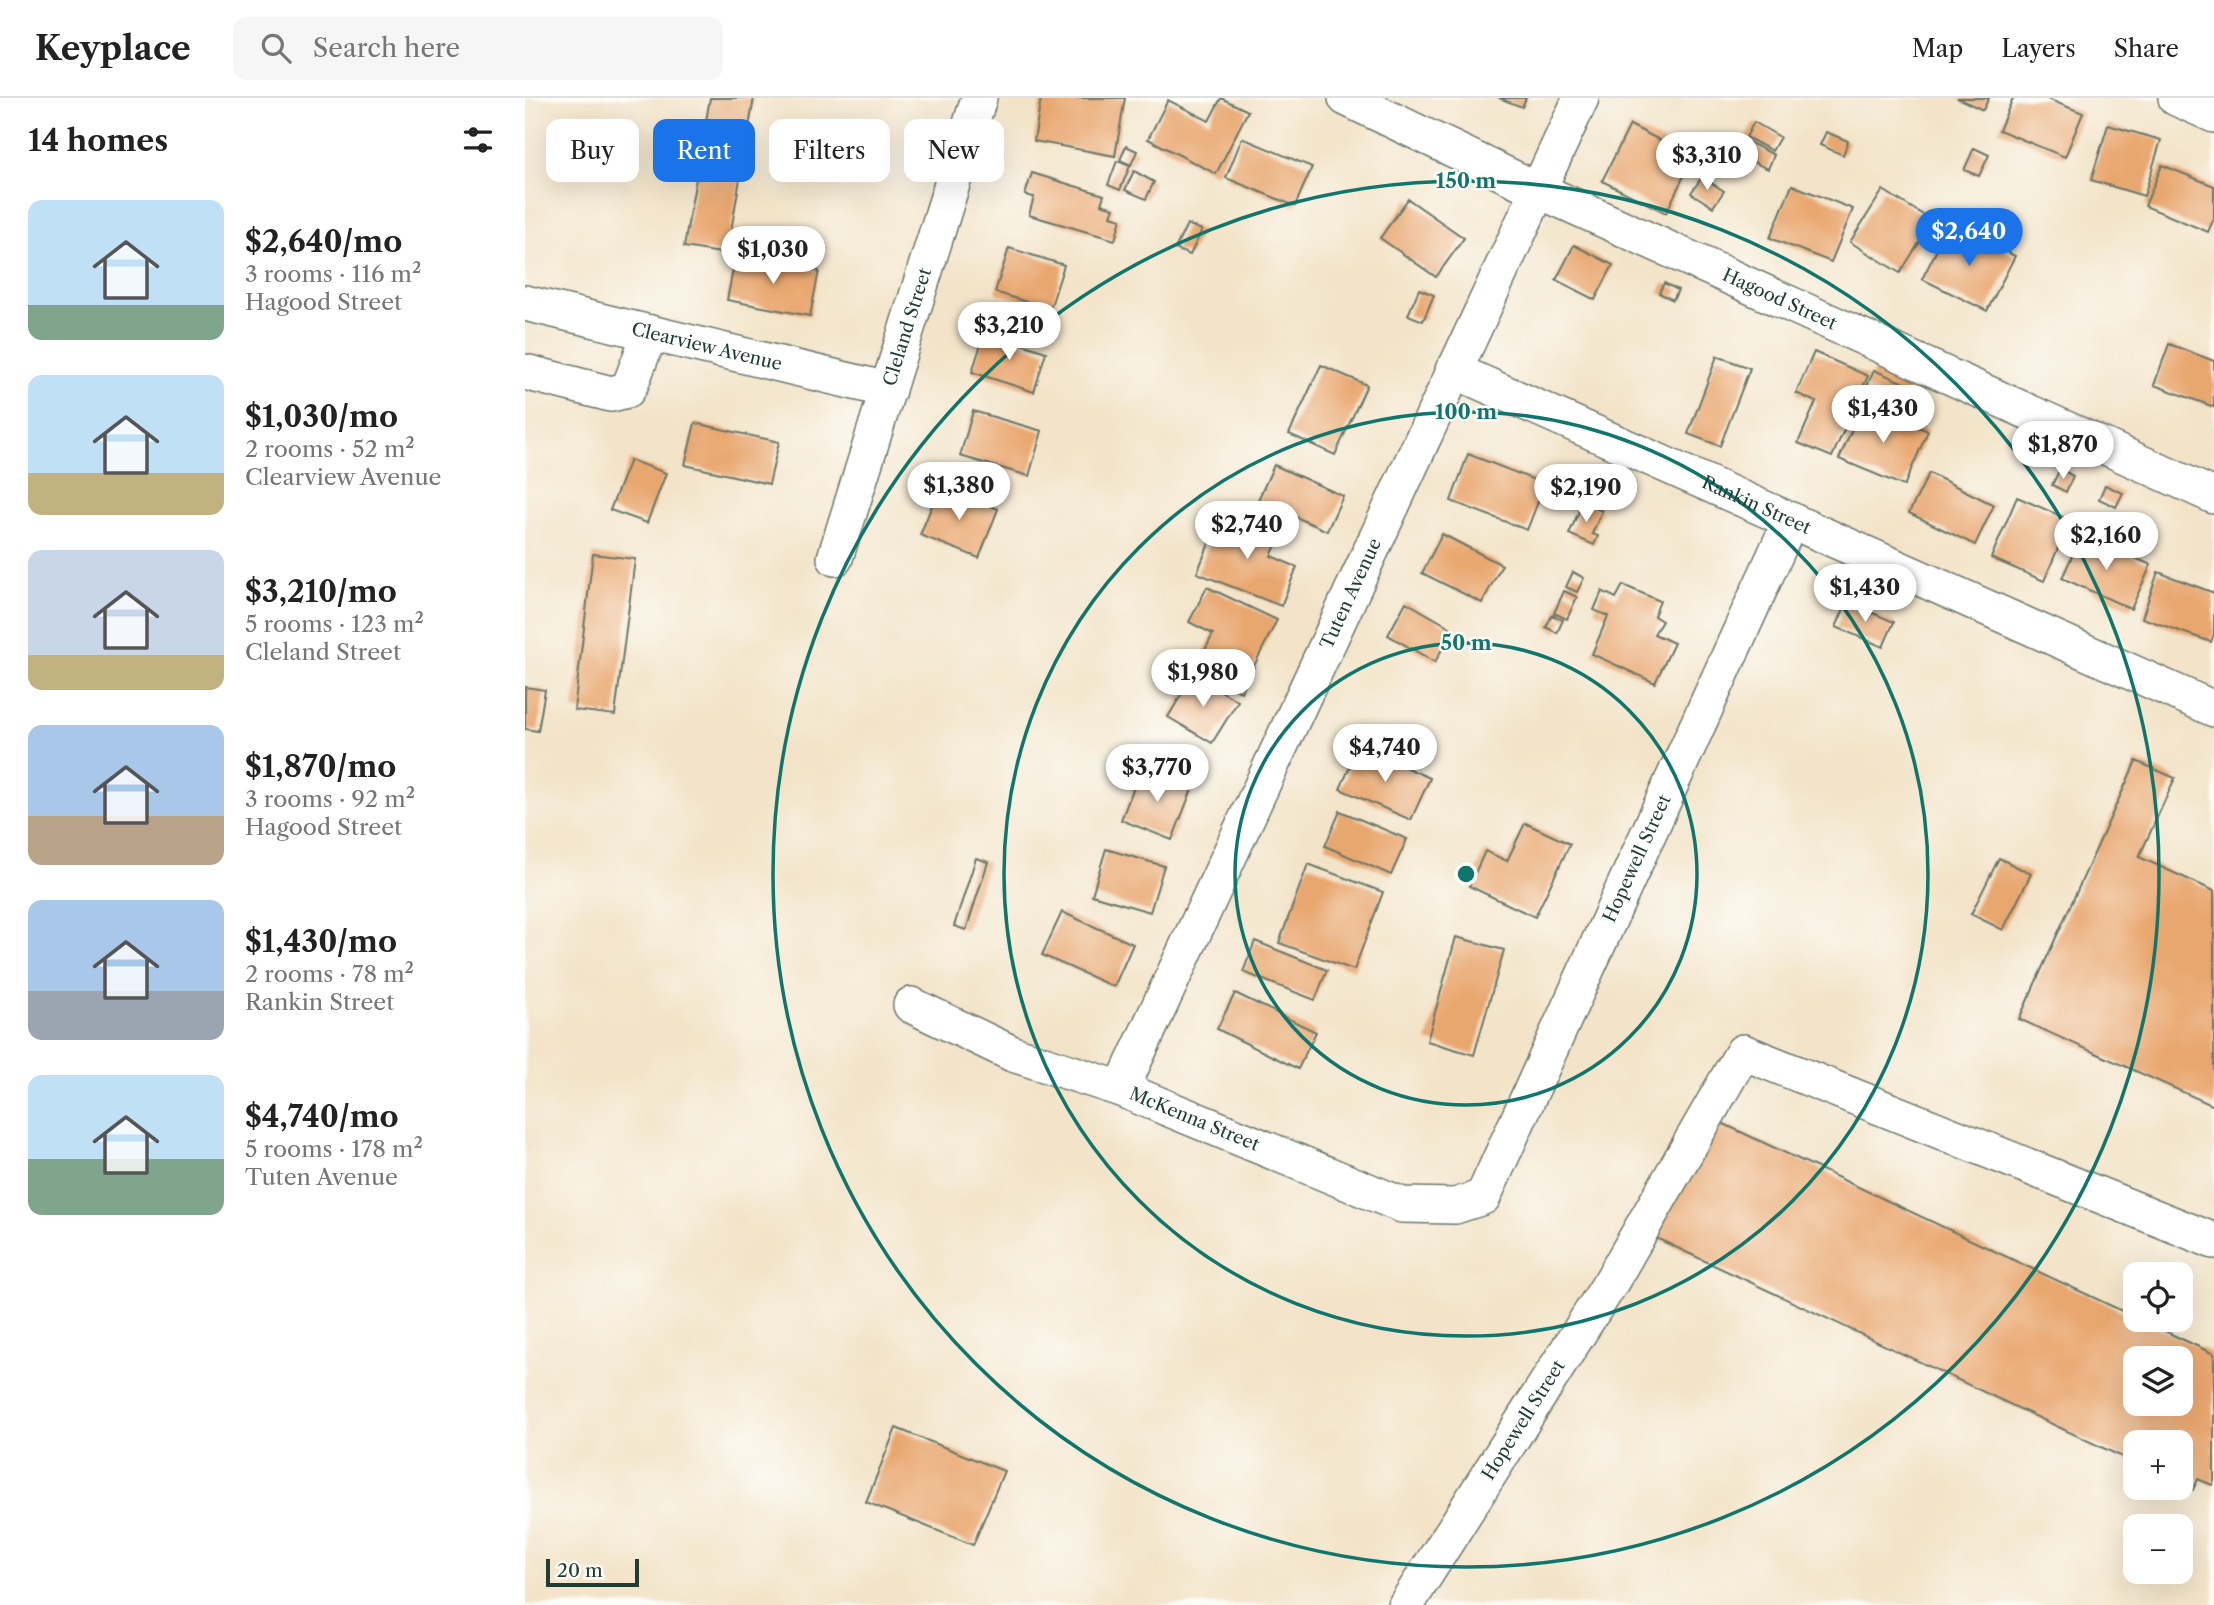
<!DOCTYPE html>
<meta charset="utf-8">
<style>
body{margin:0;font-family:"Libre Caslon Text",serif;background:#f6f6f6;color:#222;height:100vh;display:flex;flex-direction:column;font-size:26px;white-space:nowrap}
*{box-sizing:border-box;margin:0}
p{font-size:23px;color:#767676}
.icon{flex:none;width:38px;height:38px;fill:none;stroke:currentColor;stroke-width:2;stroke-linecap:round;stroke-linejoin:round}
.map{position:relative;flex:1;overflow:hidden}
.side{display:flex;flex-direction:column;background:#fff;width:525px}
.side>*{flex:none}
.guide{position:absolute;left:21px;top:21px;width:665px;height:63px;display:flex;gap:14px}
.controls{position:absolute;left:1598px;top:1164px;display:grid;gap:14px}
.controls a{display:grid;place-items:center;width:70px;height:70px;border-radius:14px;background:#fff;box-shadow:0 7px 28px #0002;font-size:35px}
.scale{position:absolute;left:21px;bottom:18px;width:93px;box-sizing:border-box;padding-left:7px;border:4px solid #1f3d34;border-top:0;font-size:19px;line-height:24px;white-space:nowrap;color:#1f3d34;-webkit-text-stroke:5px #fdfcf7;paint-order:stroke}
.price{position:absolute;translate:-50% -60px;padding:0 16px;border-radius:24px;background:#fff;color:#222;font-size:23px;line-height:46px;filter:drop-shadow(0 2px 4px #0008)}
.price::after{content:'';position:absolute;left:50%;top:42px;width:21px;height:16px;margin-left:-10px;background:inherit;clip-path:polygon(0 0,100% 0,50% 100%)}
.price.active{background:#1a73e8;color:#fff}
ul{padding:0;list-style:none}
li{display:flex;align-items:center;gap:21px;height:175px;padding:0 28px}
li span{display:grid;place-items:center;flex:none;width:196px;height:140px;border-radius:14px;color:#555}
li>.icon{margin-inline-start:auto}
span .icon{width:84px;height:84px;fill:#fffc;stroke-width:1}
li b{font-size:30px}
h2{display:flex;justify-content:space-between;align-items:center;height:84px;padding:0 28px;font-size:30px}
.chip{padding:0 24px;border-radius:14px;background:#fff;box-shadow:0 7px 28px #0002;font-size:24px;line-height:63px}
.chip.active{background:#1a73e8;color:#fff}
header{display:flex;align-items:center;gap:42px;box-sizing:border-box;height:98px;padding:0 35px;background:#fff;border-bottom:2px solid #e0e0e0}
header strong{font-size:33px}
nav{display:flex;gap:38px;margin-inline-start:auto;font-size:24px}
.search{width:490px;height:63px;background:#f6f6f6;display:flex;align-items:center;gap:18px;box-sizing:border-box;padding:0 24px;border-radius:14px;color:#767676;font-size:26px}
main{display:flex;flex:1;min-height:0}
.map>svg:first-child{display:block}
.building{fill:#e9a770;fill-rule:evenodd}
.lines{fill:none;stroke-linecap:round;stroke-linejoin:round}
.minor-casing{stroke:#697768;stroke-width:38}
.minor{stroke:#fff;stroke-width:35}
.ring{fill:none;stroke:#0f766e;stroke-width:3.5}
.labels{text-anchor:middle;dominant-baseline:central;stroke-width:5;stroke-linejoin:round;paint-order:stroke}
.street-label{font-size:18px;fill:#1f3d34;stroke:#fdfcf7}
.centre{fill:#0f766e;stroke:#fdfcf7;stroke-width:3.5}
.ring-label{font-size:21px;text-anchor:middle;font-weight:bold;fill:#0f766e;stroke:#fdfcf7;stroke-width:5;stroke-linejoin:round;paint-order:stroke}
</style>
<header>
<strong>Keyplace</strong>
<div class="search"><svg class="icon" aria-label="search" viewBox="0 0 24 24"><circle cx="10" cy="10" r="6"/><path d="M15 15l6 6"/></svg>Search here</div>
<nav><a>Map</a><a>Layers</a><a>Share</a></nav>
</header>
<main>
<section class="side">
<h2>14 homes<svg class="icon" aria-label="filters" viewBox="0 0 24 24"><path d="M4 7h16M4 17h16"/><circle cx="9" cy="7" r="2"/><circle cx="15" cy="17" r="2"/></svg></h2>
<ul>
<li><span style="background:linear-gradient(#bfe0f5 75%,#7fa58c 0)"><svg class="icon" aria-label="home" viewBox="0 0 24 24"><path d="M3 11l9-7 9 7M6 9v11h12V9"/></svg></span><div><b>$2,640/mo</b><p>3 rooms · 116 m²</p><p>Hagood Street</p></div></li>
<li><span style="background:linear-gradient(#bfe0f5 70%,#c2b280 0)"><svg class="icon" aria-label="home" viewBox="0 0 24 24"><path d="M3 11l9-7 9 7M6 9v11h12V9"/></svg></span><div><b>$1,030/mo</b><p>2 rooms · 52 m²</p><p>Clearview Avenue</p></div></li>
<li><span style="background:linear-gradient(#c9d6e8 75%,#c2b280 0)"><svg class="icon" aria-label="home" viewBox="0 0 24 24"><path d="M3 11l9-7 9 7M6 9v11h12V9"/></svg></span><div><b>$3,210/mo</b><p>5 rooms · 123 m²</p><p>Cleland Street</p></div></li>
<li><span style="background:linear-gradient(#a9c7e8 65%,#b9a48a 0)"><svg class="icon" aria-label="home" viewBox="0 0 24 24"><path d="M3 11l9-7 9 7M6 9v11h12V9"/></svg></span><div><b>$1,870/mo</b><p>3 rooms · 92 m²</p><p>Hagood Street</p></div></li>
<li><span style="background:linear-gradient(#a9c7e8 65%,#9aa5b1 0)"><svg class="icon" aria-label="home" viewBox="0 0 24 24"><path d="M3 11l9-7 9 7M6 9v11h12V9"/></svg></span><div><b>$1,430/mo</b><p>2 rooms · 78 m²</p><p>Rankin Street</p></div></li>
<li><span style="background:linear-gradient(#bfe0f5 60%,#7fa58c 0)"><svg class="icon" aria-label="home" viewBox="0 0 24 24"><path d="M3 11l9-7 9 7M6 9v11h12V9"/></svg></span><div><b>$4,740/mo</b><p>5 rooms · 178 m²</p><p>Tuten Avenue</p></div></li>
</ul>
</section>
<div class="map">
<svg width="1689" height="1507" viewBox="0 0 1689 1507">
<rect width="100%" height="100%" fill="#fdfcf7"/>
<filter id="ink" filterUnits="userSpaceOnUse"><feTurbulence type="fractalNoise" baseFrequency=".0143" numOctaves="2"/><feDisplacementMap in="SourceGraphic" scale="14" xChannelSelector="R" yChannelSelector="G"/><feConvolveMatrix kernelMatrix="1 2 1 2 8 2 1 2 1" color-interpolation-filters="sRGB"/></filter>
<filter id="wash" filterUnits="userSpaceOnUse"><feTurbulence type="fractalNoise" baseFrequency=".00686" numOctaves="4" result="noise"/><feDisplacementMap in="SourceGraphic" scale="28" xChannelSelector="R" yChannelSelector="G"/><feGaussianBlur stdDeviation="1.57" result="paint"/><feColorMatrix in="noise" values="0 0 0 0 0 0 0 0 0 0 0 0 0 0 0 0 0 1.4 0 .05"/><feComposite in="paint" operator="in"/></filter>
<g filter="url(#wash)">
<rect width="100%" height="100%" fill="#f3e4c9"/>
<g id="blocks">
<g class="building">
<path d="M185 0H229L202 156 159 149Z"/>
<path d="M516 0H600L590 58 509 43Z"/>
<path d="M696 0 723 13 691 76 623 41 643 2 684 23Z"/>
<path d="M974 0H1001L997 9Z"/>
<path d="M1432 0H1464L1458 12Z"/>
<path d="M1488 0H1520L1558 15 1540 59 1474 32Z"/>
<path d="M1229 24 1255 39 1247 53 1221 39Z"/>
<path d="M1105 27 1168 59 1141 115 1077 83Z"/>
<path d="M1583 27 1636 42 1619 98 1566 82Z"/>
<path d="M1301 34 1323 43 1318 57 1295 47Z"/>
<path d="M717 40 787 69 770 108 701 80Z"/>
<path d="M1220 42 1249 57 1243 71 1213 57Z"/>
<path d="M601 48 612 53 606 67 595 62Z"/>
<path d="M1449 50 1464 57 1454 78 1439 72Z"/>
<path d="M592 63 605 68 595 92 583 87Z"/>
<path d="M1637 67 1689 88V120L1683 134 1620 108Z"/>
<path d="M609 73 629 84 621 101 600 92Z"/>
<path d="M507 75 579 97 576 106 589 110 586 118 596 121 590 142 504 117 509 99 500 97Z"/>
<path d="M1177 79 1199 93 1188 109 1166 95Z"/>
<path d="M1267 87 1328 111 1306 164 1245 140Z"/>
<path d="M1358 92 1408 123 1375 175 1325 144Z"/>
<path d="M883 101 939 140 911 179 855 140Z"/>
<path d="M662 126 677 132 665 157 650 151Z"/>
<path d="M1425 126 1490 158 1462 213 1397 181Z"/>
<path d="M1049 147 1088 167 1070 202 1031 182Z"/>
<path d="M484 150 539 167 525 211 470 194Z"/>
<path d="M211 157 294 173 285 218 202 202Z"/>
<path d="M1139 185 1153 192 1148 202 1134 195Z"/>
<path d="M894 191 909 197 898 223 883 217Z"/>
<path d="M460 234 521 254 509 294 447 274Z"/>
<path d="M1644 246 1689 263V309L1629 287Z"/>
<path d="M1289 254 1343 278 1307 359 1273 345 1291 304 1271 295Z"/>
<path d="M1192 258 1225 270 1195 348 1163 336Z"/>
<path d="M796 267 842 287 810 357 764 336Z"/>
<path d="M1349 272 1386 288 1378 306 1341 290Z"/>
<path d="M1338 306 1403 333 1379 388 1314 361Z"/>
<path d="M448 313 517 333 504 378 435 358Z"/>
<path d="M170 325 254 344 244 386 160 367Z"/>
<path d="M943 356 1020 386 1002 432 926 403Z"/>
<path d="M105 362 141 375 122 425 85 412Z"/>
<path d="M749 367 818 398 802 433 733 402Z"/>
<path d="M1535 371 1548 378 1541 394 1527 387Z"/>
<path d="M1404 375 1469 407 1450 447 1384 415Z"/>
<path d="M1580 387 1598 395 1591 409 1574 401Z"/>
<path d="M415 388 473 411 454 460 395 437Z"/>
<path d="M1492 399 1545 422 1519 483 1466 460Z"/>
<path d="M1058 404 1077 413 1067 436 1073 438 1069 447 1044 436Z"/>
<path d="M696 416 754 440 746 458 772 469 756 508 672 475Z"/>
<path d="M917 436 977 467 957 505 897 475Z"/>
<path d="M1557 436 1626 467 1606 511 1537 480Z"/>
<path d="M68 456 110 461 90 617 49 612Z"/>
<path d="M1048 474 1059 480 1052 494 1041 489Z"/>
<path d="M1633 474 1689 495V536L1686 544 1617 520Z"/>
<path d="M1098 487 1135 503 1129 518 1137 523 1129 536 1149 545 1130 585 1067 556 1083 518 1069 512 1077 493 1091 500Z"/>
<path d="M682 489 752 522 716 594 670 572 688 536 664 524Z"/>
<path d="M1039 493 1052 499 1042 521 1029 515Z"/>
<path d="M881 504 928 531 910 564 863 537Z"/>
<path d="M1322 504 1369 524 1358 549 1311 529Z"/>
<path d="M1027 517 1038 522 1032 535 1021 529Z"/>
<path d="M668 577 713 603 687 645 643 619Z"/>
<path d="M0 589 20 592 13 633 0 631Z"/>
<path d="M834 649 905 680 886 722 815 691Z"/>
<path d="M1611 663 1650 680 1614 759 1689 793V1008L1494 921Z"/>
<path d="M616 671 667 691 647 742 596 722Z"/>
<path d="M815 713 882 741 866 777 800 748Z"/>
<path d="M1000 725 1045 746 1010 819 944 788 960 753 982 763Z"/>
<path d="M581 751 639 768 625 814 567 797Z"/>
<path d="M451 760 463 764 441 832 429 828Z"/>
<path d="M1474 760 1506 776 1478 832 1446 816Z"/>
<path d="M783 766 858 794 829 872 754 845Z"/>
<path d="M537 814 608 846 589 889 517 857Z"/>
<path d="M931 839 979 852 949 957 902 943Z"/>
<path d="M730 843 802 872 790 902 718 874Z"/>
<path d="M710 895 791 934 773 971 692 931Z"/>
<path d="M1186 1020 1610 1219V1222H1616L1689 1256V1382L1687 1387 1673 1381 1668 1392 1656 1386V1344H1610V1365L1129 1139ZM1610 1260H1656V1306H1610Z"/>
<path d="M371 1330 479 1373 448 1447 341 1404Z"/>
</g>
</g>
</g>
<g filter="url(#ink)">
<use href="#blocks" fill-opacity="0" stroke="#697768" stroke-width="2"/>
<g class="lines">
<g class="minor-casing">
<g id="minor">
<path id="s1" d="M821 0 1013 92 1689 398"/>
<path d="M1651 0 1689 17"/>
<path id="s2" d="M0 205 363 292"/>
<path id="s3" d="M928 272 1689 611"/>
<path d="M0 274 86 296 102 292 106 285 125 235"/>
<path id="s4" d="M310 460 454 0"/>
<path id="s5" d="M386 907 488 956 596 991 877 1107 930 1108 958 1099 1266 422"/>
<path id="s6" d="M596 991 1056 0"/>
<path id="s7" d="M881 1507 1086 1184 1218 954 1689 1143"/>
</g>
</g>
<use href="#minor" class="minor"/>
</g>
</g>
<g class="ring">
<circle cx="941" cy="776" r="231"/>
<circle cx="941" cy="776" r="462"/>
<circle cx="941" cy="776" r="693"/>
</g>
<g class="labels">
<g class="street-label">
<text stroke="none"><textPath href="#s1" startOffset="478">Hagood Street</textPath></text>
<text stroke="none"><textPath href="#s4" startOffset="242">Cleland Street</textPath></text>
<text stroke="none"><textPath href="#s2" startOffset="187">Clearview Avenue</textPath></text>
<text stroke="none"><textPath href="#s3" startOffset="332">Rankin Street</textPath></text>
<text stroke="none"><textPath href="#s6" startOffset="546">Tuten Avenue</textPath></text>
<text stroke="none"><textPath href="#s5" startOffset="985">Hopewell Street</textPath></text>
<text stroke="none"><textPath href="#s5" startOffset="306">McKenna Street</textPath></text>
<text stroke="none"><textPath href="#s7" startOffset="219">Hopewell Street</textPath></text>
</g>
</g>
<circle cx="941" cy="776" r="10" class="centre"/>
<g class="ring-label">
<text x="941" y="90">150 m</text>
<text x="941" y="321">100 m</text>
<text x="941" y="552">50 m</text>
</g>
</svg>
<div class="controls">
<a><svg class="icon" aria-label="locate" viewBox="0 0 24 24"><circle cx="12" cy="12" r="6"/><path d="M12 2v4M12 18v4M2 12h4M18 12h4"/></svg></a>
<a><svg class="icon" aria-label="layers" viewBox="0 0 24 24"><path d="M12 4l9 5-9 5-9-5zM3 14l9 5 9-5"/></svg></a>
<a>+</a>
<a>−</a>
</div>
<div class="scale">20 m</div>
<b class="price" style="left:1182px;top:94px">$3,310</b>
<b class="price active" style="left:1444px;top:170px">$2,640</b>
<b class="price" style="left:248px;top:188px">$1,030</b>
<b class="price" style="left:484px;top:264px">$3,210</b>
<b class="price" style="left:1358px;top:347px">$1,430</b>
<b class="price" style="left:1538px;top:383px">$1,870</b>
<b class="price" style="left:434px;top:424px">$1,380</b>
<b class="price" style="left:1061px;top:426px">$2,190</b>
<b class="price" style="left:722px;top:463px">$2,740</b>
<b class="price" style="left:1581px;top:474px">$2,160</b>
<b class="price" style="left:1340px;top:526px">$1,430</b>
<b class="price" style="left:678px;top:611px">$1,980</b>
<b class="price" style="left:860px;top:686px">$4,740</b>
<b class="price" style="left:632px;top:706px">$3,770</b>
<div class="guide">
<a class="chip">Buy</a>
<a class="chip active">Rent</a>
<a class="chip">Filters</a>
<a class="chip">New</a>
</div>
</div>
</main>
